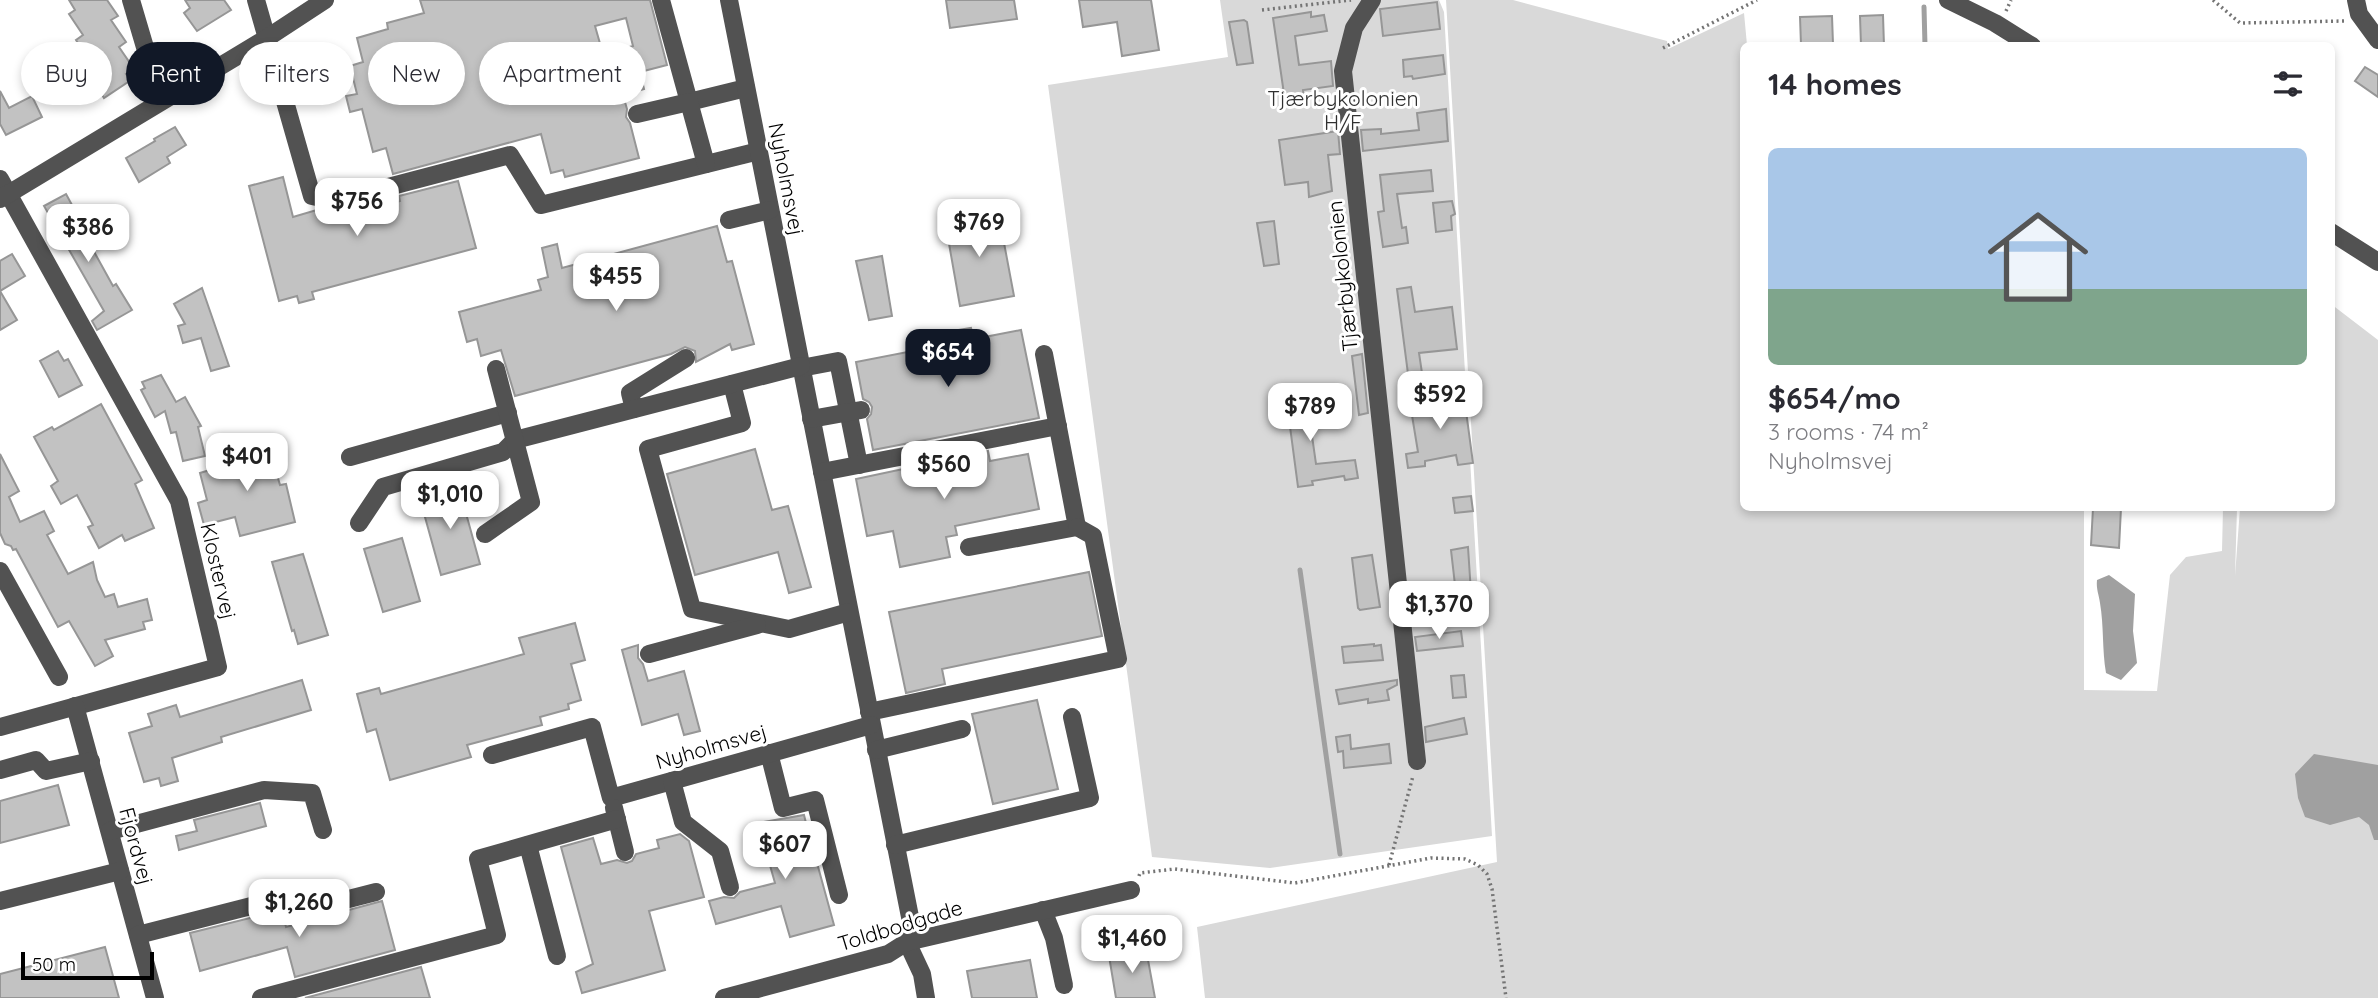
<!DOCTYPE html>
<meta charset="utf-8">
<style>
body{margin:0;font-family:Quicksand,sans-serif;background:#f7f7f7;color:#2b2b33;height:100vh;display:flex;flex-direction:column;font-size:26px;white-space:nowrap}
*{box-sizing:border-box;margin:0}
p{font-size:23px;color:#7c7c81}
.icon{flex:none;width:38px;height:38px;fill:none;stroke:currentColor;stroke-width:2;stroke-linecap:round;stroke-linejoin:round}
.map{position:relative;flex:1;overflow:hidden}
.drawer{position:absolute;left:1740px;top:42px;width:595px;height:469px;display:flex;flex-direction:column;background:#fff;border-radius:10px;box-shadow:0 4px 10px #0003}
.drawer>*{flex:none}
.guide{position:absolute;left:21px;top:42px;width:665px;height:63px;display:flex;gap:14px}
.scale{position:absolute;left:21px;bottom:18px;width:133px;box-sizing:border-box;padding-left:7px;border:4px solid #000;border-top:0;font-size:19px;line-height:24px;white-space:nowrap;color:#000;-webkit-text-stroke:5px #fff;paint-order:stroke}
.price{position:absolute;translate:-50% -60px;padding:0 16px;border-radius:14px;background:#fff;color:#222;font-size:23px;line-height:46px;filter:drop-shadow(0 2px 4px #0008)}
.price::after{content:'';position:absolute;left:50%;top:42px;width:21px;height:16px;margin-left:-10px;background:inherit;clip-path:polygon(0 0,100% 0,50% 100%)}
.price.current{background:#111827;color:#fff}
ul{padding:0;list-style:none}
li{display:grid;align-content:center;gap:14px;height:371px;padding:0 28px}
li+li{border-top:2px solid #e1e1e2}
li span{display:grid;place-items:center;height:217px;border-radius:10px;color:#555}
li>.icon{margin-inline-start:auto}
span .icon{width:126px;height:126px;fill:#fffc;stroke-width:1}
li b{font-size:30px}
h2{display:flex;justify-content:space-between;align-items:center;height:84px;padding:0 28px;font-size:30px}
.pill{padding:0 24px;border-radius:32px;background:#fff;box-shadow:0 4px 10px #0003;font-size:24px;line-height:63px}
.pill.current{background:#111827;color:#fff}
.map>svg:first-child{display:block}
.green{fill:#d9d9d9}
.water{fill:#a0a0a0}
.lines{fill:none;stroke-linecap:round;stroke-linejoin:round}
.stream{stroke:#a0a0a0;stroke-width:5}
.building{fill:#c2c2c2;stroke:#969696;stroke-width:2;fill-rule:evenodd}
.path{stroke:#747474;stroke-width:3.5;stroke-dasharray:2 3.5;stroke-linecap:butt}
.minor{stroke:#525252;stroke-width:18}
.labels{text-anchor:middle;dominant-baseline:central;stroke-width:6;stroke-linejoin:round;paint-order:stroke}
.park-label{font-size:21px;fill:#303030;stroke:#fff}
.street-label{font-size:21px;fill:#000;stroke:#fff}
</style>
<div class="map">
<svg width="2378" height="998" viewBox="0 0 2378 998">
<rect width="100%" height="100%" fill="#fff"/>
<g class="green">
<path d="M1220 0H1439L1444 12 1492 836 1270 868 1152 857 1048 85 1228 57Z"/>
<path d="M1446 0H1513L1667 41 1668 49 1744 13 1747 45 1743 46V508H2084V690L2157 691 2170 575 2186 557 2222 551 2223 508H2237L2235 576 2240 508H2331V304L2378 340V998H1205L1197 927 1497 862Z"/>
</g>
<g class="water">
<path d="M2109 575 2135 594 2133 631 2137 663 2121 680 2106 673C2102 650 2104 626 2100 603 2099 595 2096 589 2097 580Z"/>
<path d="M2314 754 2378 765V840H2374L2369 825 2359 817 2330 825 2305 817 2298 798 2295 774Z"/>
</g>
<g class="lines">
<g class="stream">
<path d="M1924 7 1925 46"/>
<path d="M1300 570 1340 854"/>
</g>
</g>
<g class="building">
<path d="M69 0H107L118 16 111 20 126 42 119 47 134 69 126 74 131 80 104 98 87 70 93 66 76 40 83 35 69 14 75 10Z"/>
<path d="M185 0H224L231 10 197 31 184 13 190 8Z"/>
<path d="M420 0H650L667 65 640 72 644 89 623 95 627 109 626 117 630 123 639 158 565 177 563 170 551 173 541 134 393 174 386 148 373 152 362 109 350 112 346 96 357 94 350 66 363 62 357 38 388 29 387 23 424 13ZM626 18 633 46 603 54 595 26Z"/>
<path d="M946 0H1014L1017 19 950 28Z"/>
<path d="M1079 0H1151L1159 50 1122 56 1117 22 1083 27Z"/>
<path d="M1437 2 1440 29 1383 36 1380 9Z"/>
<path d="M1311 12V17L1324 15 1327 31 1295 36 1299 65 1331 61 1333 86 1303 90 1304 100 1285 101 1273 18Z"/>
<path d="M1883 15 1884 46H1861L1860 16Z"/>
<path d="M1832 16 1833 44 1801 45 1800 17Z"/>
<path d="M1244 20 1247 22 1253 63 1237 65 1229 22Z"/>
<path d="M1443 55 1445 74 1413 79 1412 76 1404 77 1403 60Z"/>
<path d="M2365 67 2378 75V97L2355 81Z"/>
<path d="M0 91 9 108 32 96 42 117 6 135 0 124Z"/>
<path d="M1446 109 1448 141 1363 151 1361 130 1381 129V134L1419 130 1417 113Z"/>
<path d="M175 127 186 145 167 157 170 163 139 182 126 158 155 141 154 139Z"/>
<path d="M1338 131 1340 154 1328 155 1332 191 1309 197 1308 182 1285 185 1279 140Z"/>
<path d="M1431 170 1433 191 1397 194 1402 228 1406 227 1408 243 1383 247 1378 212 1384 211 1380 175Z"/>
<path d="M283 177 293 217 320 209 328 211 330 220 400 201 399 196 458 181 476 248 312 292 314 299 299 303 297 296 279 301 249 186Z"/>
<path d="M66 194 78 216 71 220 88 250 92 248 113 286 116 284 132 310 97 330 92 321 104 311 44 206Z"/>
<path d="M1452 201 1455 214 1451 216 1452 230 1436 232 1433 203Z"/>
<path d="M998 211 1014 296 960 306 945 221Z"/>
<path d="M1274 221 1279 264 1264 266 1257 223Z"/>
<path d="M717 226 727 262 732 261 754 344 732 350 730 344 696 362 695 351 685 347 671 354 515 396 501 350 481 356 477 339 467 342 459 312 541 290 538 280 548 277 542 248 557 244 562 268Z"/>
<path d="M12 254 25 276 0 291V261Z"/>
<path d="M882 256 892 316 869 320 856 261Z"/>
<path d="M1411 287 1415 312 1452 307 1457 349 1419 353 1422 373 1408 374 1397 289Z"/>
<path d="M202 288 229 366 211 371 201 338 183 343 178 326 185 324 174 304Z"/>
<path d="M0 291 17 320 0 330Z"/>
<path d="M971 328 974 339 1021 330 1039 418 873 450 867 419 871 414 872 407 869 402 863 399 856 362 954 343 952 331Z"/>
<path d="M58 351 64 361 68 359 82 385 59 397 40 361Z"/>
<path d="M1362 354 1368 413 1359 415 1352 356Z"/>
<path d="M161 375 176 402 185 397 201 426 198 427 205 456 183 461 176 432 171 433 165 411 155 417 141 390 145 388 142 382Z"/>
<path d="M1309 387 1314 422H1310L1316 464 1355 460 1358 478 1345 480 1344 476 1312 481 1313 485 1298 487 1285 389Z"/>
<path d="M1423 395 1424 403 1464 396 1473 463 1458 465 1456 455 1425 461V466L1408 468 1406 454 1418 452 1409 397Z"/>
<path d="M101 404 142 480 135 484 154 528 125 541 122 535 99 548 88 527 93 525 77 495 61 504 51 486 58 481 34 437 52 427 54 430Z"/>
<path d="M267 440 280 485 286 484 295 522 240 536 235 517 204 525 198 503 207 500 200 473 223 466 225 470 232 467 231 464 242 460 238 448Z"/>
<path d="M755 449 772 510 788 506 811 587 789 593 778 552 695 575 667 474Z"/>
<path d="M988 451 990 461 1028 454 1039 509 955 526 957 535 946 537 950 557 900 567 893 531 867 536 856 479Z"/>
<path d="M0 454 19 491 9 497 20 522 44 511 54 531 47 535 68 574 93 562 97 580 105 597 114 594 118 607 147 599 152 620 143 622 145 629 105 640 113 656 95 666 69 621 58 627 16 549 13 550 11 546 5 544 0 533Z"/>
<path d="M459 488 480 564 441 575 420 499Z"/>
<path d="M1471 496 1473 511 1455 513 1453 498Z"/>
<path d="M2093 508H2121L2119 548 2091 545Z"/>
<path d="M402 538 420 601 383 612 364 549Z"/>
<path d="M1468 547 1471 593H1465V620L1449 621 1447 586 1455 585 1451 550Z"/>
<path d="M303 554 328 635 298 644 294 630 292 631 272 562Z"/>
<path d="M1372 555 1380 607 1360 610 1358 608 1352 558Z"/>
<path d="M1089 572 1102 636 942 669 945 684 906 693 889 612Z"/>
<path d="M575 623 585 660 571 664 581 700 568 704 569 709 540 717 542 725 467 745 471 757 390 780 376 729 367 732 357 694 379 688 381 694 524 654 519 638Z"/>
<path d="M1461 631 1463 646 1417 651 1415 637Z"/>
<path d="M1374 644V646L1381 645 1383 660 1344 663 1342 647Z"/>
<path d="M638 645V658L643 664 648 681 684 671 700 731 684 735 678 714 642 725 622 650Z"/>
<path d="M1464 675 1466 697 1453 698 1451 676Z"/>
<path d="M302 680 311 710 221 737 222 742 172 758 178 781 161 786 159 778 144 782 129 733 152 726 148 714 176 705 180 717Z"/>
<path d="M1397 680V685L1387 690 1389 700 1368 703V699L1339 704 1336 690Z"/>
<path d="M1037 700 1058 789 993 804 972 714Z"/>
<path d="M1464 718 1467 734 1426 742 1425 727Z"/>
<path d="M1350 735 1351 749 1389 744 1391 763 1344 768 1343 751 1338 752 1336 737Z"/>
<path d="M58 785 69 825 0 843V801Z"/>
<path d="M260 803 266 826 179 850 176 836 197 831 194 820Z"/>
<path d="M804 815 808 831H811L816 851 814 852 834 925 790 937 781 906 716 924 709 901 724 897 734 898 740 892 775 883 758 823Z"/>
<path d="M680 834 689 841 704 897 649 911 665 970 582 993 576 972 593 964 561 847 593 838 601 864 617 860 627 863 632 861 636 854 659 848 657 840Z"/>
<path d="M382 901 395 950 295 977 287 947 200 971 190 933 282 910 286 927Z"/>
<path d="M105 947 119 998H0V974Z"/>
<path d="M1146 949 1155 998H1116L1109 956Z"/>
<path d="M1030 960 1037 998H972L967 971Z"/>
<path d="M421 967 430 998H305Z"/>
</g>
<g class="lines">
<g class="path">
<path d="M2213 0 2240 23 2345 21"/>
<path d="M1262 10 1351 0"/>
<path d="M2006 11 2011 0"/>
<path d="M1663 48 1757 0"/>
<path d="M1389 865 1413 776"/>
<path d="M1139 876 1140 873 1175 869 1295 883 1431 858 1465 859 1478 865 1487 874 1492 889 1506 998"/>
</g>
<g class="minor">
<path d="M131 0 152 71"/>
<path d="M256 0 312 196 335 201 510 155 541 205 759 151"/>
<path d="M661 0 689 102 746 88"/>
<path d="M729 0 911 922 907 942"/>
<path d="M1372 0 1354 28 1343 71 1417 761"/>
<path d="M1948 0 1995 23 2032 46"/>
<path d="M2356 0 2359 14 2378 40"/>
<path d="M637 114 689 102 706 164"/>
<path d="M0 179 179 501 218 667 0 727"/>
<path d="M0 199 267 38 325 0"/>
<path d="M729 220 770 210"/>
<path d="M2331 232 2378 262"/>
<path d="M801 368 838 361 859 465"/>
<path d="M732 384 742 423 648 449 692 609 789 629 849 612"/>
<path d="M634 409 630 393 686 358"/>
<path d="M811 419 861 410"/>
<path d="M350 457 508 413"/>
<path d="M822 472 1058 426"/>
<path d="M359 523 383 487 503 452 515 440 801 366"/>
<path d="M485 534 531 502 496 369"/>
<path d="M969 547 1077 527 1044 354"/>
<path d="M0 571 59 677"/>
<path d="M649 654 757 625"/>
<path d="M75 706 155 998"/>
<path d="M869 712 1118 659 1093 536 1077 527"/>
<path d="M876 750 962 729"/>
<path d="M769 753 783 808 815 800 839 895"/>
<path d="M492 755 592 727 611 798 871 725"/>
<path d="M0 770 36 760 46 771 91 761"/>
<path d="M672 781 683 822 720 851 730 887"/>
<path d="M614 808 625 852"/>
<path d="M110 831 264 790 312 793 323 830"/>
<path d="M528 845 557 956"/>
<path d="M895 845 1090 798 1072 717"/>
<path d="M0 901 120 871"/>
<path d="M1043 910 1054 938 1064 985"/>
<path d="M138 935 294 895 298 912 376 892"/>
<path d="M907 942 922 974 926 998"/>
<path d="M261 998 497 935 478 859 617 819"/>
<path d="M724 998 888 954 907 942 1131 890"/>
</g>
</g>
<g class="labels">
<g class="park-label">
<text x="1343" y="98">Tjærbykolonien<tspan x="1343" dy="24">H/F</tspan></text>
</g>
<g class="street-label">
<text transform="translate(787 179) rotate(79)">Nyholmsvej</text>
<text transform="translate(1342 276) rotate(-96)">Tjærbykolonien</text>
<text transform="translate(219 571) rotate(77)">Klostervej</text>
<text transform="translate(711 746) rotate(-16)">Nyholmsvej</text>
<text transform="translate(137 846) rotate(75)">Fjordvej</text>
<text transform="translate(900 925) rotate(-17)">Toldbodgade</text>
</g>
</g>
</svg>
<div class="scale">50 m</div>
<b class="price" style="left:357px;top:238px">$756</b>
<b class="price" style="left:979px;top:259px">$769</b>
<b class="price" style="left:88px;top:264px">$386</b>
<b class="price" style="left:616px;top:313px">$455</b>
<b class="price current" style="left:948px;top:389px">$654</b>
<b class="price" style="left:1440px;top:431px">$592</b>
<b class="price" style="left:1310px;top:443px">$789</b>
<b class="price" style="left:247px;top:493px">$401</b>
<b class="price" style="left:944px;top:501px">$560</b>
<b class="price" style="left:450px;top:531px">$1,010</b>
<b class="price" style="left:1439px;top:641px">$1,370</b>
<b class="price" style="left:785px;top:881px">$607</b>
<b class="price" style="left:299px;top:939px">$1,260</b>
<b class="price" style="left:1132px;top:975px">$1,460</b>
<div class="guide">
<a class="pill">Buy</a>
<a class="pill current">Rent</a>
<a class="pill">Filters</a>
<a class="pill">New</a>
<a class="pill">Apartment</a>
</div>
<section class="drawer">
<h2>14 homes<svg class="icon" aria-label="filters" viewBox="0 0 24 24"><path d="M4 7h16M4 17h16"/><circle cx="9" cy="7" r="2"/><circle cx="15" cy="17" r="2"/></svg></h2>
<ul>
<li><span style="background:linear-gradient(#a9c7e8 65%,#7fa58c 0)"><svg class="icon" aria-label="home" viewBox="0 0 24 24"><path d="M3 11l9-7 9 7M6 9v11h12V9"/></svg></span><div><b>$654/mo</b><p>3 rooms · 74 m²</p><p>Nyholmsvej</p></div></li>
</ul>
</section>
</div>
